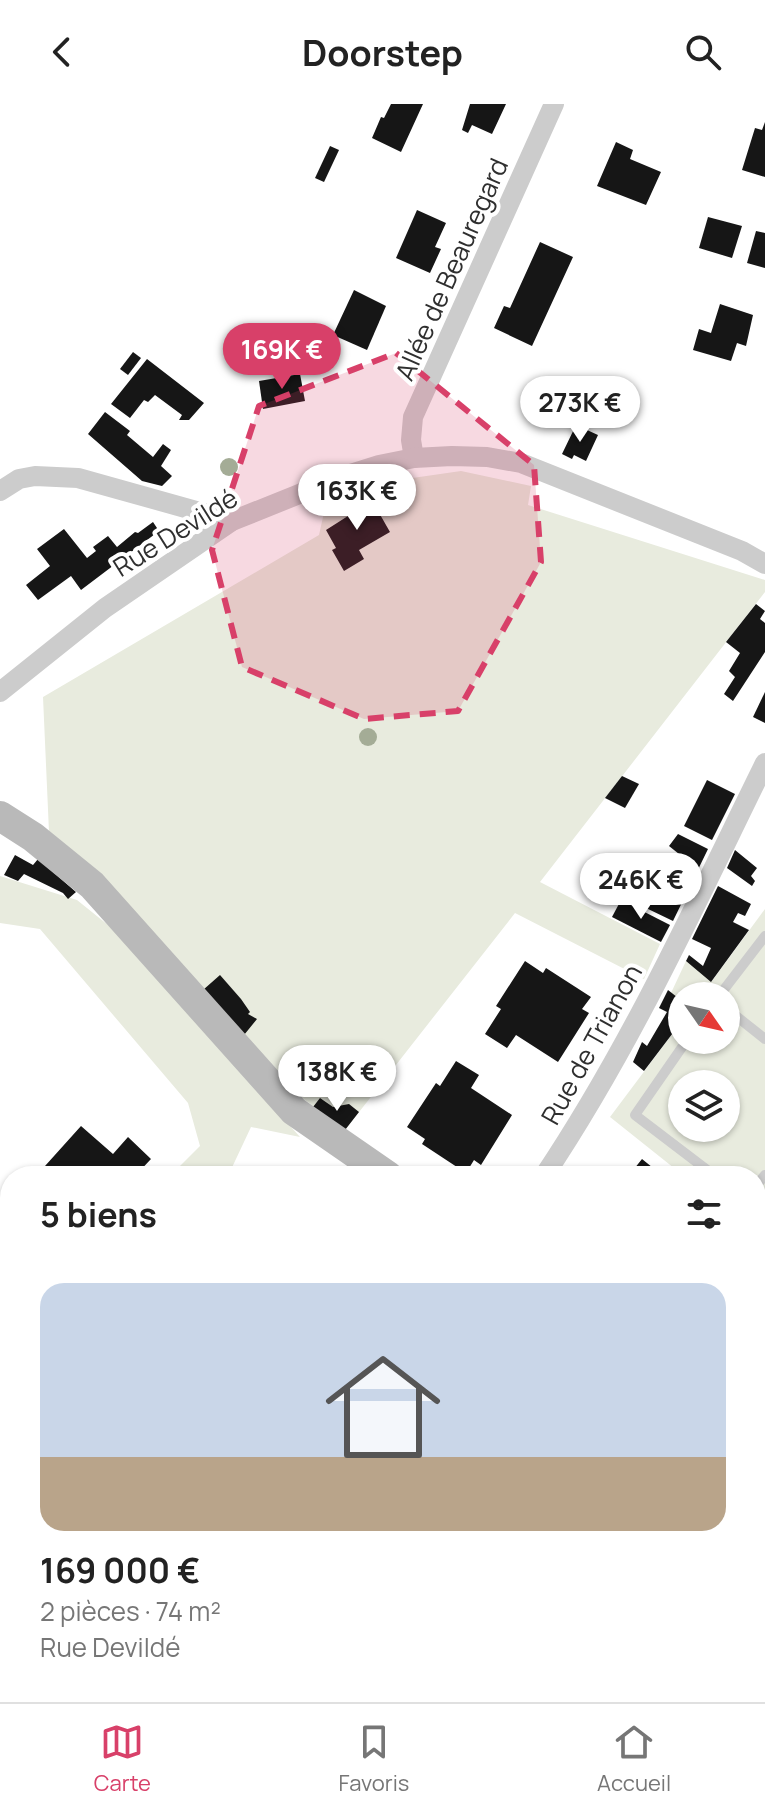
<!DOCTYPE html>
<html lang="fr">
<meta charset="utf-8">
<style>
body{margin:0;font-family:Manrope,sans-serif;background:#f6f6f6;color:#222;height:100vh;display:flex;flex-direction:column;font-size:30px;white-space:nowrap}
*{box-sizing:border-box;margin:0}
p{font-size:26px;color:#767676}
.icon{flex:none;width:44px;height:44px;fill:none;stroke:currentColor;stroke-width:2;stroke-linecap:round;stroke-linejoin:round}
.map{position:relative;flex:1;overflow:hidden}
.drawer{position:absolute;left:0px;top:1062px;width:766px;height:536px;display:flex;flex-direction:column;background:#fff;border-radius:32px 32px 0 0;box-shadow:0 2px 6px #0004}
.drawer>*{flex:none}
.needle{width:52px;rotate:124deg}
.controls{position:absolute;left:668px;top:878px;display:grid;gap:16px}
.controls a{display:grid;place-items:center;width:72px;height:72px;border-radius:50%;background:#fff;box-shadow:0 2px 6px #0004;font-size:40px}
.price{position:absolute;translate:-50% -68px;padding:0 18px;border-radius:28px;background:#fff;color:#222;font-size:26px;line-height:52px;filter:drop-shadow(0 2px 4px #0008)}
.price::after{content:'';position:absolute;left:50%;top:48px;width:24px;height:18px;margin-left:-12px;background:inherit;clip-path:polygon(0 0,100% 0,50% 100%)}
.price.on{background:#d84069;color:#fff}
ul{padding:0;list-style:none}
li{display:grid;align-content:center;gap:16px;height:424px;padding:0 40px}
li span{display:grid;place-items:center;height:248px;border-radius:24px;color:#555}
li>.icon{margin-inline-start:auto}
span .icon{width:144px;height:144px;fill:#fffc;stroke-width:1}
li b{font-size:34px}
h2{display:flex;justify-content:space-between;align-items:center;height:96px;padding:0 40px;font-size:34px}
header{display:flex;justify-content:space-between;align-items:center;height:104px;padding:0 40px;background:#fff;font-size:36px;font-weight:700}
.dock{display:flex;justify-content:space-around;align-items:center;height:112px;border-top:2px solid #e0e0e0;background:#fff;font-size:22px;color:#767676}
.dock a{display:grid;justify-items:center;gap:4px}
.dock .on{color:#d84069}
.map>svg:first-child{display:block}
.green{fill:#e8ebde;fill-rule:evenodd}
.building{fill:#161616}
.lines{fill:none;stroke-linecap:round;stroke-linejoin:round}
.lane{stroke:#ccc;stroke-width:10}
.street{stroke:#ccc;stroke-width:20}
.secondary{stroke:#b9b9b9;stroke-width:30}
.tree{fill:#a4ac96}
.marked{fill:#d84069;fill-opacity:0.2;stroke:#d84069;stroke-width:6;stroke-dasharray:16 10;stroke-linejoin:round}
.labels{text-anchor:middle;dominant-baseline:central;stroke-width:8;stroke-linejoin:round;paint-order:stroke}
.street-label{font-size:26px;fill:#2f2f2f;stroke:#fff}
</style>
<header><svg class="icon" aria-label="back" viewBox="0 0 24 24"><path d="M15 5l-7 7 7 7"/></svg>Doorstep<svg class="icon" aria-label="search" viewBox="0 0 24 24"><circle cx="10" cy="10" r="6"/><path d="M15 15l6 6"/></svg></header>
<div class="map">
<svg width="765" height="1598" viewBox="0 0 765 1598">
<rect width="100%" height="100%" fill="#fff"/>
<g class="green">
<path d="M461 367 531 382 528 401 765 476V488L540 778 660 840 644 875 515 809 345 1026 301 993 49 728 43 593 319 431 327 395 364 381Z"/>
<path d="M0 772 77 796 113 825 300 1033 251 1023 228 1072H170L200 1042 188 999 40 825 0 819Z"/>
<path d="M765 805V1136L756 1129V1072H684L610 1013 682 917V936H726V892H682V897L671 889 686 857 712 877ZM682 980H726V1024H682Z"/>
<path d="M0 1177 10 1178V1480H0Z"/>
</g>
<g class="building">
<path d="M391 0H423L401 48 372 34 381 13 384 14Z"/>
<path d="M470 0H506L492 30 472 21 468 29 462 26Z"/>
<path d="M765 18V73L742 66 755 24 762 26Z"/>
<path d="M616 38 633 46 630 55 661 68 646 101 597 82Z"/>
<path d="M330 42 339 46 324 78 315 74Z"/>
<path d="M417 106 446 119 435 143 441 145 430 169 396 154Z"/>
<path d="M708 113 742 122 732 154 699 144Z"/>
<path d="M756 127 765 129V164L747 159Z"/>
<path d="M540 138 573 153 532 242 494 224 504 202 510 204Z"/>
<path d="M354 186 386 202 367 246 333 231Z"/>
<path d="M720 200 753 211 746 242 737 239 731 257 693 246 699 225 711 229Z"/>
<path d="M133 248 141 254 128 271 120 265Z"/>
<path d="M147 255 204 299 189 316H179L182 311 155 291 148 298 144 296 130 314 111 300Z"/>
<path d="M300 270 305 297 263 305 259 277Z"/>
<path d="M105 308 130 327 127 331 153 353 163 340 171 346 161 362 172 372 162 382 142 377 88 330Z"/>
<path d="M576 321 598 331 586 357 574 351 572 355 562 350Z"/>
<path d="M366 386 390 428 359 446 364 455 344 467 332 446 336 444 326 426 359 405 353 394Z"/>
<path d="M153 418 159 427 81 486 71 472 38 496 26 481 50 462 37 445 64 425 87 454 96 447 93 443 108 432 117 443 135 428 138 429Z"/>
<path d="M756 500 765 507 760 515 765 519V548L733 597 724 590 735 573 729 567 740 549 726 538Z"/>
<path d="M765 588V619L753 613Z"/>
<path d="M622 672 639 680 625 704 605 694Z"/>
<path d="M707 676 735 690 712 736 684 722Z"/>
<path d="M678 730 708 745 673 817 646 804 659 779 664 781 679 750 669 742Z"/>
<path d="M735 746 757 764 751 772 755 777 752 782 727 764Z"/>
<path d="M15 751 33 761 38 755 76 788 68 795 63 789 24 770 18 777 4 771Z"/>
<path d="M718 782 751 800 745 812 738 809 733 818 749 826 711 878 686 857 689 851 703 862 711 844 692 835Z"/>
<path d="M621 796 670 821 661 838 612 813Z"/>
<path d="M525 857 543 869 546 864 591 893 582 905 589 909 558 958 516 931 507 944 485 930 501 905 496 902Z"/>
<path d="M220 871 241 895 250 908 248 910 257 915 244 931 203 886Z"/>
<path d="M668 886 682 897V917L644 967 633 958 642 938 647 942 667 908 659 904Z"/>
<path d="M456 957 479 971 471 984 512 1011 481 1061 474 1056 466 1069 422 1040 425 1035 407 1023 436 979 440 982Z"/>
<path d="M320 994 333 1003 349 1000 359 1008 345 1026 313 1003Z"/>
<path d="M81 1022 113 1050 128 1033 151 1055 135 1072H108L102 1066 97 1072H36Z"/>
<path d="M642 1055 663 1072H625L627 1069 630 1070Z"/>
<path d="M765 1363V1413L756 1404V1372Z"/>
<path d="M756 1451 765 1459V1472L762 1475 765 1478V1507L756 1516Z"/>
</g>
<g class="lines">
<g class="lane">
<path d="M719 892 765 832"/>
<path d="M726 904 765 935"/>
<path d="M687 936 635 1011 715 1072"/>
<path d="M756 1082 765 1071"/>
<path d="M756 1104 765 1112"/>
</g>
<g class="street">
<path d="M414 354 411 336 413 313 554 0"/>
<path d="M0 387 19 375 35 372 78 374 232 417"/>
<path d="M0 588 105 504 232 417 344 372 379 361 414 354 452 352 487 353 521 359 742 447 765 460"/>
<path d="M544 1072C631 942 696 799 765 659"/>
</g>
<g class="secondary">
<path d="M0 712 33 733 92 781 294 1007 388 1072"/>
<path d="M756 1423 765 1432"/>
</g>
</g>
<g class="tree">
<circle cx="229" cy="363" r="9"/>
<circle cx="368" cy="633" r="9"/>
</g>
<path class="marked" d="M396 249 534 361 541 458 458 607 364 615 242 563 212 446 259 302Z"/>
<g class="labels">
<g class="street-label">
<text transform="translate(451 165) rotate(-66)">Allée de Beauregard</text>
<text transform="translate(175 428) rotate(-32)">Rue Devildé</text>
<text transform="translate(591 940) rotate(-61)">Rue de Trianon</text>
</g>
</g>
</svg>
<div class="controls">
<a><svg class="needle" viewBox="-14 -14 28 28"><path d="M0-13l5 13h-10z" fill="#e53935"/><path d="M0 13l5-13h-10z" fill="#767676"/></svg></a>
<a><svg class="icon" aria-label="layers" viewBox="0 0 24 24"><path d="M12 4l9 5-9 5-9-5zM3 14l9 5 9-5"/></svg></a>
</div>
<b class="price on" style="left:282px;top:287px">169K €</b>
<b class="price" style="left:580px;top:340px">273K €</b>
<b class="price" style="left:357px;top:428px">163K €</b>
<b class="price" style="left:641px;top:817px">246K €</b>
<b class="price" style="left:337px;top:1009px">138K €</b>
<section class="drawer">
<h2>5 biens<svg class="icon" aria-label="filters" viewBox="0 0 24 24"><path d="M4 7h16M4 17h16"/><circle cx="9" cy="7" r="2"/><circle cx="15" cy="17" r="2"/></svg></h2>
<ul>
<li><span style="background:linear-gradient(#c9d6e8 70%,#b9a48a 0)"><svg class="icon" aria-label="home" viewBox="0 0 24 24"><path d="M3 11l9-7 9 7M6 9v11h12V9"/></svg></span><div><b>169 000 €</b><p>2 pièces · 74 m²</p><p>Rue Devildé</p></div></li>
</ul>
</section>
</div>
<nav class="dock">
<a class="on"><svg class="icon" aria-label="map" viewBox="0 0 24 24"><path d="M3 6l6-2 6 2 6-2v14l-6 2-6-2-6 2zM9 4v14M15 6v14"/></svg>Carte</a>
<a><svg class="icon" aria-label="saved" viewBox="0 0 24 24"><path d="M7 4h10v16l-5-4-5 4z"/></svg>Favoris</a>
<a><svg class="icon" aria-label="home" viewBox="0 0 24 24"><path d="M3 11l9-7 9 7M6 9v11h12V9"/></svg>Accueil</a>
</nav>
